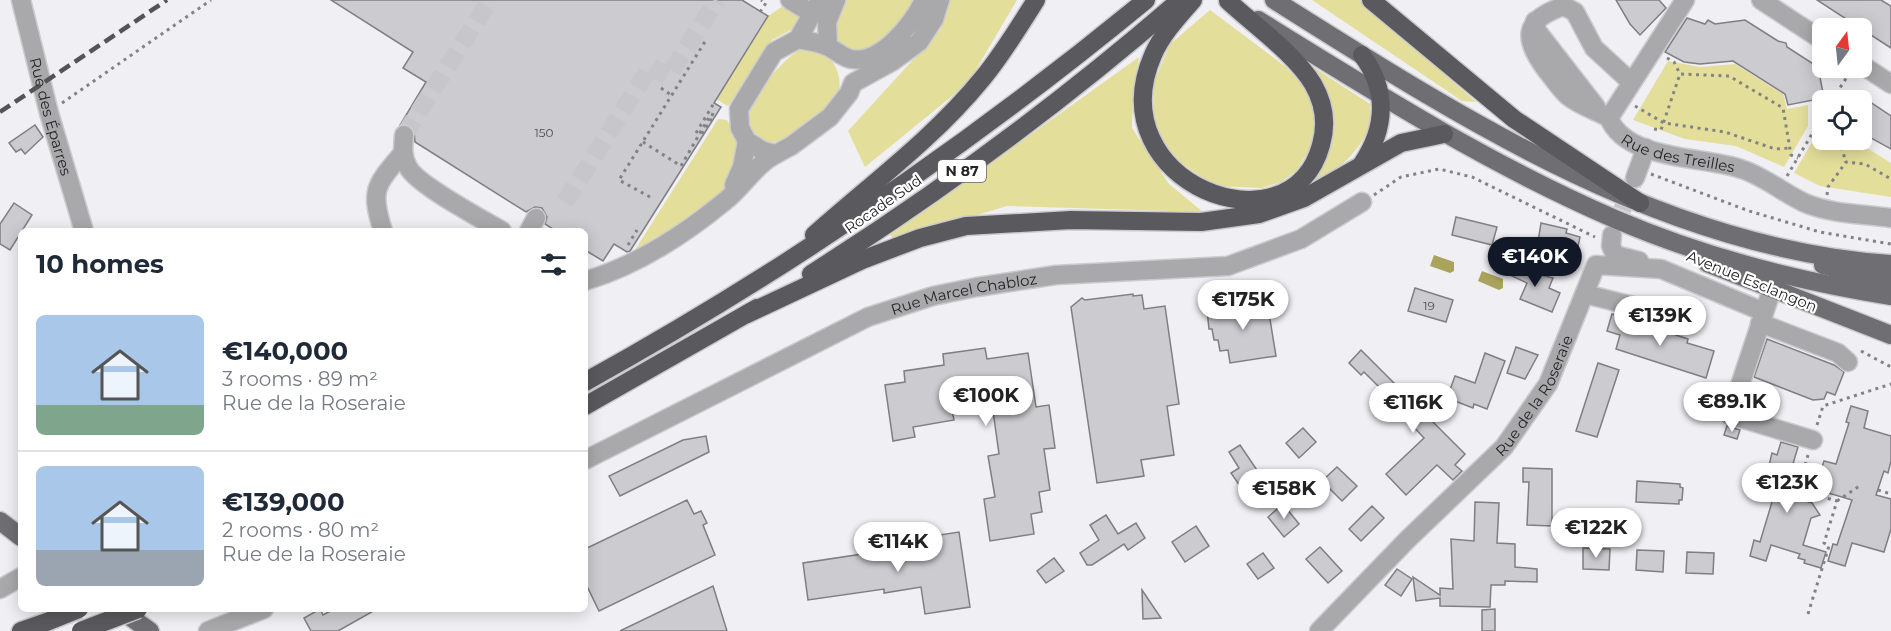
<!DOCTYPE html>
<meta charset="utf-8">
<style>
body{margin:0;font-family:Montserrat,sans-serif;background:#f2f2f3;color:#1f2937;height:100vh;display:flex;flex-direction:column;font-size:22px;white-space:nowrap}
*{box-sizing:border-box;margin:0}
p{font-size:20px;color:#747a83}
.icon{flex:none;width:33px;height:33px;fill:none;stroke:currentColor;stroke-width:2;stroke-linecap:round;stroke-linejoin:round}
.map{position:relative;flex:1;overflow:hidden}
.side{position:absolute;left:18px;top:228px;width:570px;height:384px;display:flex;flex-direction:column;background:#fff;border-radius:9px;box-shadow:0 3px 15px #0003}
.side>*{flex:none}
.needle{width:39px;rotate:15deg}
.controls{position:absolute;left:1812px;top:18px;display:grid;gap:12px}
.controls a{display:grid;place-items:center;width:60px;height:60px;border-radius:9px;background:#fff;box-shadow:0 3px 15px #0003;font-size:30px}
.price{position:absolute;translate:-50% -51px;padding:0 14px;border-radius:21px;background:#fff;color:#222;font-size:20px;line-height:39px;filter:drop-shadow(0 2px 3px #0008)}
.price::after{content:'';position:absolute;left:50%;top:36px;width:18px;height:14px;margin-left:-9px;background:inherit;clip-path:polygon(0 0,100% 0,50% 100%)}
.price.selected{background:#111827;color:#fff}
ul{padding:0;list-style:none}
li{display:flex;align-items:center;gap:18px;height:150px;padding:0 18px}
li+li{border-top:2px solid #e0e1e3}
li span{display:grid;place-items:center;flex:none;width:168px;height:120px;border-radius:9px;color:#555}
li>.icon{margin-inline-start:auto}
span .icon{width:72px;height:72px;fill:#fffc;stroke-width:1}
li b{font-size:26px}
h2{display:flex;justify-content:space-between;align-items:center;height:72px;padding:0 18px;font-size:26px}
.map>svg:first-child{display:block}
.green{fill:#e4de9b}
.water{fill:#aaa35b}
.building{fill:#cccbd0;stroke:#7f7e83;stroke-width:1.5}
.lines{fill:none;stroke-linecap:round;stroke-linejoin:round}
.minor-tunnel{stroke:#c7c6cb;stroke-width:18;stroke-dasharray:18 9;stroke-linecap:butt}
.minor-casing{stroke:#cbcacf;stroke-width:21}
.major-casing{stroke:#cbcacf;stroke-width:21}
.highway-casing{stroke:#cbcacf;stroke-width:21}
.path{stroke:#838285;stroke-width:3;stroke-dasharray:3 4.5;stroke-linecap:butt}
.minor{stroke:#a9a9ab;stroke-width:18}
.major{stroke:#6f6e72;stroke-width:18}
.highway{stroke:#5a595e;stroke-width:18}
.rail{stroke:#545356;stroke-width:4.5;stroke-dasharray:12 6;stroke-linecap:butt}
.highway-bridge-casing{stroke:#cbcacf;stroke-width:21;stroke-linecap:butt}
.highway-bridge{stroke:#5a595e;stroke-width:18}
.labels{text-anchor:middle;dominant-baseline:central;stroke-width:4.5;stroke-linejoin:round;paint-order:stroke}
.number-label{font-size:12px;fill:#4e4d50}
.shield{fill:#fff;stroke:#666566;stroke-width:1.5}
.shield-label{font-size:14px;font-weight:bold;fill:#242325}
.street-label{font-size:15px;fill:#242325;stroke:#fff}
</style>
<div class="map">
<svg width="1891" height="631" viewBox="0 0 1891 631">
<rect width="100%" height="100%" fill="#f0eff4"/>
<g class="green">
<path d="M844 0H915C908 16 884 45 866 50 847 55 827 36 834 16 836 11 841 5 844 0Z"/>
<path d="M946 0H1017L968 83 865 167 848 131 940 30Z"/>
<path d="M1312 0H1360L1476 102 1462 101Z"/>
<path d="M785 5 804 17 796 27 772 40 728 106 716 99 768 16Z"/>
<path d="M1210 10 1286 67 1310 93 1315 126 1310 149 1296 171 1281 182 1262 188 1215 186 1172 157 1154 123 1153 84 1170 44Z"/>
<path d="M800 49C807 49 816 49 822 52 838 61 845 86 835 101 820 122 791 143 766 143 757 137 747 130 748 117 750 96 783 60 800 49Z"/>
<path d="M1139 57 1133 94 1132 128 1169 184 1203 212 1007 206 894 240 890 235Z"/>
<path d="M1668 61 1700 67 1735 64 1783 94 1787 109 1808 105V126L1784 167 1736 146 1685 139 1633 120Z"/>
<path d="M1310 65 1370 104C1370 112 1371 121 1369 128 1359 153 1330 178 1306 189 1324 165 1337 137 1331 107 1328 93 1317 78 1310 65Z"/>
<path d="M718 119 727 120C734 133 742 150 738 164 728 201 664 234 633 253Z"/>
<path d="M1822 130V140H1843L1845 145 1859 143 1891 163V197L1820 186 1794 173 1818 132Z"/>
</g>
<g class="water">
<path d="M1434 255 1454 262V271L1450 273 1430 266Z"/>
<path d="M1482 271 1503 279V288L1499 290 1478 281Z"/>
</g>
<g class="building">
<path d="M331 0H742L768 16 714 103 721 107 630 251 627 252 614 244 603 261 585 250V231H556L545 224 547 217 542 208 535 207 526 212 415 142 414 131 411 126 400 125 426 82 403 68 413 52Z"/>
<path d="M1616 0H1659L1666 8 1640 35 1630 24Z"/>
<path d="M1817 0H1881L1891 6V48Z"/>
<path d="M1687 18 1705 24 1708 20 1715 24 1745 20 1778 41 1786 43 1787 47 1818 67 1824 98 1788 105 1785 94 1733 61 1700 64 1684 62 1665 52Z"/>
<path d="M1862 101 1870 102 1891 116V149L1862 133Z"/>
<path d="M35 125 43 137 25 154 21 149 16 152 9 143Z"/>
<path d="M14 203 32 215 10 250 0 244V224Z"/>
<path d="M1456 217 1497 227 1492 245 1452 235Z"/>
<path d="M1541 223 1567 229 1566 233 1580 237 1577 251 1538 242Z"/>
<path d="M1504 265 1553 278 1549 288 1560 293 1552 312 1520 299 1527 283 1501 271Z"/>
<path d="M1415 288 1453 300 1446 322 1408 311Z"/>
<path d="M1133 294V296L1142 295 1144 309 1165 306 1179 404 1167 406 1174 455 1141 460 1144 476 1097 483 1071 307 1082 298 1085 300Z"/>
<path d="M1267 301 1276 356 1230 363 1228 350 1220 351 1218 340H1214L1212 329H1209L1207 310Z"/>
<path d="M1612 314 1688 339 1687 343 1714 351 1706 378 1616 349 1620 335 1607 331Z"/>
<path d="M1767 339 1834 365 1844 372 1835 395 1827 392 1824 399 1813 400 1754 377Z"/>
<path d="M1516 347 1538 355 1525 379 1507 373Z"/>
<path d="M985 348 987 359 1028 353 1036 407 1049 405 1055 448 1044 449 1050 490 1039 492 1042 512 1031 514 1034 534 990 541 984 499 995 497 988 456 999 454 992 404 952 410 954 420 913 427 915 437 893 441 885 385 905 382 904 371 944 365 943 354Z"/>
<path d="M1361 350 1465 454 1455 465 1462 471 1453 480 1437 465 1406 495 1386 474 1424 438 1407 420 1409 417 1393 400 1390 404 1378 392 1381 389 1364 372 1361 375 1349 363Z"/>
<path d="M1485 353 1505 361 1487 409 1474 404 1473 408 1447 398 1455 376 1475 383Z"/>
<path d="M1598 363 1619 370 1597 437 1576 431Z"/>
<path d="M1851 406 1868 411 1864 428 1891 436V461L1888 473 1884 471 1876 495 1891 499V529L1884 552 1852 543 1845 566 1828 561 1833 544 1837 545 1852 500 1815 489 1824 461 1836 464 1849 423 1846 422Z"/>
<path d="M1727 426 1740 430 1737 439 1724 435Z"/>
<path d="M1303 428 1316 442 1299 458 1286 443Z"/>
<path d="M706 436 709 452 620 496 609 476 683 440Z"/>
<path d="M1781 442 1798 447 1784 494 1812 503 1820 515 1811 518 1803 545 1826 552 1821 568 1804 563 1805 560 1798 558 1800 554 1771 545 1766 561 1750 556 1754 540 1760 542 1775 492 1764 486 1772 453 1777 455Z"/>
<path d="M1240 445 1261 476 1242 489 1231 473 1239 468 1229 452Z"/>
<path d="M1337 467 1357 486 1342 501 1322 481Z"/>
<path d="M1523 468 1552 469V526L1527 525 1529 482H1523Z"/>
<path d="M1637 481 1680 484V487L1683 488 1682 500H1679V504L1636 502Z"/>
<path d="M687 500 694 514 701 511 707 523 703 525 715 555 599 611 585 582V549Z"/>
<path d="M1475 502 1499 503 1497 543 1515 544V567L1537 569V582L1505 581V585H1491L1490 607 1440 606V598L1416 601 1413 577 1440 595V588L1453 589 1451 539 1474 541Z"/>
<path d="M1283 504 1299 524 1284 537 1268 517Z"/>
<path d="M1372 506 1384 518 1361 541 1349 529Z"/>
<path d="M1106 515 1118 534 1136 523 1145 538 1128 550 1124 544 1092 565H1087L1080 553 1099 540 1090 525Z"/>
<path d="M1196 526 1209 546 1185 562 1172 542Z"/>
<path d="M959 532 970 607 925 614 921 587 884 593V589L808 600 803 563 915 546 914 539Z"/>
<path d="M1320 547 1342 571 1328 583 1306 559Z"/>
<path d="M1583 548 1610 549 1609 570 1583 569Z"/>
<path d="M1637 550 1664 551 1663 572 1636 570Z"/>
<path d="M1687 552 1714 553 1713 574 1686 573Z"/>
<path d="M1263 553 1274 568 1258 579 1247 564Z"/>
<path d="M1054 558 1064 571 1046 583 1037 571Z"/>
<path d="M1397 569 1412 579 1401 596 1385 585Z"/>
<path d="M713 586 727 631H620Z"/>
<path d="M1142 590 1161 618 1143 619Z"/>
<path d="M320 609 323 615 334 609H377L338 631H311L304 618Z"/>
<path d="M1495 609V631H1482V610Z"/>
</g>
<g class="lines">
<g class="minor-tunnel">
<path d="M404 135 490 0"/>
<path d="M565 202 651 66 668 77 717 0"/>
<path d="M1612 235 1633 183"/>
</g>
<g class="minor-casing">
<g id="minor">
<path id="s1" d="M21 0 49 113 84 231"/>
<path d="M790 0 813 14"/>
<path d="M924 0C913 23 881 65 851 59 841 57 835 49 826 46 818 42 807 41 798 39L774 52 739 109 740 128 747 141 763 151 776 154 791 146 830 117 849 93 853 83 893 61 919 42 934 19 940 0"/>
<path d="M1761 0 1822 40"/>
<path d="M1535 21 1537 31 1596 107"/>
<path d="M798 39 820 0"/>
<path d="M828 46 827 22 836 0"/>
<path d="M1862 65 1891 84"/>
<path id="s2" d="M1609 118C1626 161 1704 156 1741 169 1764 176 1783 193 1805 203 1831 214 1863 214 1891 218"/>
<path d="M1609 118C1596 110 1580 106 1568 96 1560 89 1554 79 1547 71 1523 39 1522 20 1564 6L1575 12 1594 48 1631 82"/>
<path d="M1609 118 1685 0"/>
<path d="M404 135C403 147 402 156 408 167 417 185 482 219 502 231"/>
<path d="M1635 178 1646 148"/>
<path d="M734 185 742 167 747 141"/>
<path d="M383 231C370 190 375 186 402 154"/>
<path d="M529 231 536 218"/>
<path d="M1612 235 1611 246 1615 255 1639 261"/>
<path d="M585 281C635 266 685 234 725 201 743 187 755 165 776 154"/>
<path d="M1772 289 1730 415 1813 440"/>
<path d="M1585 294 1669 315"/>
<path d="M1760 323 1838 353 1848 362"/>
<path id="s3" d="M585 460 868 317 933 296 977 287 1056 275 1228 266 1301 239 1362 202"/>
<path d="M0 589 21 577"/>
<path d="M208 631 264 609"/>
<path id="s4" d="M1319 631 1407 540 1504 447 1548 384 1596 265 1661 269 1764 312"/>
</g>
</g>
<g class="major-casing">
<g id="major">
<path d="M1274 0C1461 118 1664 249 1891 264"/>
<path d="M1258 20C1374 92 1490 165 1615 219 1703 257 1797 281 1891 296"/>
<path d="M1707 263 1891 335"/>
<path d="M1823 265 1891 282"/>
<path d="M0 521 21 537"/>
<path d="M119 609 150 631"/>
</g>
</g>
<g class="highway-casing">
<g id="highway">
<path d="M1193 0C1178 17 1162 34 1153 55 1097 183 1291 257 1321 145 1327 124 1324 103 1313 84 1295 54 1254 25 1228 1"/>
<path d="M1371 0 1514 119 1640 203"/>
<path d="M1362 55C1388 90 1386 128 1362 164"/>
<path d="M814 235C870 185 934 138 982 79 1002 55 1019 27 1036 0"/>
<path d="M811 274C940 192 1065 100 1180 0"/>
<path d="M747 314 862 260 920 238 966 226 1071 220 1201 222 1259 214 1304 198 1401 143 1444 134"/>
<path d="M585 382C784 272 971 144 1146 0"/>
<path d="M585 406 757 308"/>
<path d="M21 631 44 623"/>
</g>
</g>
<g class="path">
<path d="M760 12 766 3 761 0"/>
<path d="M1667 58 1674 62 1680 74 1729 76 1783 108 1791 155 1798 158"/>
<path d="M661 88 671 95"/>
<path d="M1832 100 1849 74"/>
<path d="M62 103 211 0"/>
<path d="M1635 106 1664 123 1725 132 1775 149 1790 148"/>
<path d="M1654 129 1661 130 1680 74"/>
<path d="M696 133 714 103"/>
<path d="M1839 140 1846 162"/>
<path d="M643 142 681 166 711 114 714 115 701 136"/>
<path d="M1651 174 1749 211 1820 232 1891 244"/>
<path d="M1787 176 1822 117"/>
<path d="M1374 195 1401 177 1439 169 1472 177 1595 237"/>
<path d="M1827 195 1828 187 1846 162 1865 164 1891 179"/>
<path d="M650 197 619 180 706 40"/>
<path d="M628 245 637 230"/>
<path d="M1861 351 1891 367"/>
<path d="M1817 425 1823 406 1891 384"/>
<path d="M1878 490 1891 494"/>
<path d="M1837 501 1861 485"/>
<path d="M1808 614 1829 546 1824 543 1837 501 1798 490 1808 455"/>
</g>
<use href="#minor" class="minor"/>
<use href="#major" class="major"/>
<use href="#highway" class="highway"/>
<path class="rail" d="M0 112 167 0"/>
<g class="highway-bridge-casing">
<g id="highway-bridge">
<path d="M44 623 79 609"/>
<path d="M81 631 138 609"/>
</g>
</g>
<use href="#highway-bridge" class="highway-bridge"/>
</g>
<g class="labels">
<g class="number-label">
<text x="544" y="132">150</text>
<text x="1429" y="305">19</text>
</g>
<rect class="shield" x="938" y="160" width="48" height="22" rx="4.5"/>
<g class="shield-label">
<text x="962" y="171">N 87</text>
</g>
<g class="street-label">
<text stroke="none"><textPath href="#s1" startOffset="120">Rue des Éparres</textPath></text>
<text stroke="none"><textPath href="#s2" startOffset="82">Rue des Treilles</textPath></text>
<text transform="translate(883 204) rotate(-35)">Rocade Sud</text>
<text transform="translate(1752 281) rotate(22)">Avenue Esclangon</text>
<text stroke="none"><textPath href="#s3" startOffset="416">Rue Marcel Chabloz</textPath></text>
<text stroke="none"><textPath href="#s4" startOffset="321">Rue de la Roseraie</textPath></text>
</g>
</g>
</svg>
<div class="controls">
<a><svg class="needle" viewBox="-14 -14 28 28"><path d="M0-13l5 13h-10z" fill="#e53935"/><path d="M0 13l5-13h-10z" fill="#747a83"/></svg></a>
<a><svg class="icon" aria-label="locate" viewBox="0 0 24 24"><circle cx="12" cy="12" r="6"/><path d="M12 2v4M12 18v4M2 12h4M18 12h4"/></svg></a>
</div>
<b class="price selected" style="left:1535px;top:288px">€140K</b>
<b class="price" style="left:1243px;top:331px">€175K</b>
<b class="price" style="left:1660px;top:347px">€139K</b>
<b class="price" style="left:986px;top:427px">€100K</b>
<b class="price" style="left:1732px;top:433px">€89.1K</b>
<b class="price" style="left:1413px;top:434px">€116K</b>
<b class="price" style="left:1787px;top:514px">€123K</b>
<b class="price" style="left:1284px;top:520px">€158K</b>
<b class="price" style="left:1596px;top:559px">€122K</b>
<b class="price" style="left:898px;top:573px">€114K</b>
<section class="side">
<h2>10 homes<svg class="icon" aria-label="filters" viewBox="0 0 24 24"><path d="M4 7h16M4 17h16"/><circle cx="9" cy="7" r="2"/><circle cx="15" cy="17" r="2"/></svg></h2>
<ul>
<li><span style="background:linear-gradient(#a9c7e8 75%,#7fa58c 0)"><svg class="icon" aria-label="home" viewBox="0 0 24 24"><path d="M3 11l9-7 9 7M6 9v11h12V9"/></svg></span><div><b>€140,000</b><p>3 rooms · 89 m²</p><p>Rue de la Roseraie</p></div></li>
<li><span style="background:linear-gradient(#a9c7e8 70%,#9aa5b1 0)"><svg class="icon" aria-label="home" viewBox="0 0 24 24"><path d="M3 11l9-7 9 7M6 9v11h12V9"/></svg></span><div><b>€139,000</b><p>2 rooms · 80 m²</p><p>Rue de la Roseraie</p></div></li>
</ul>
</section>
</div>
